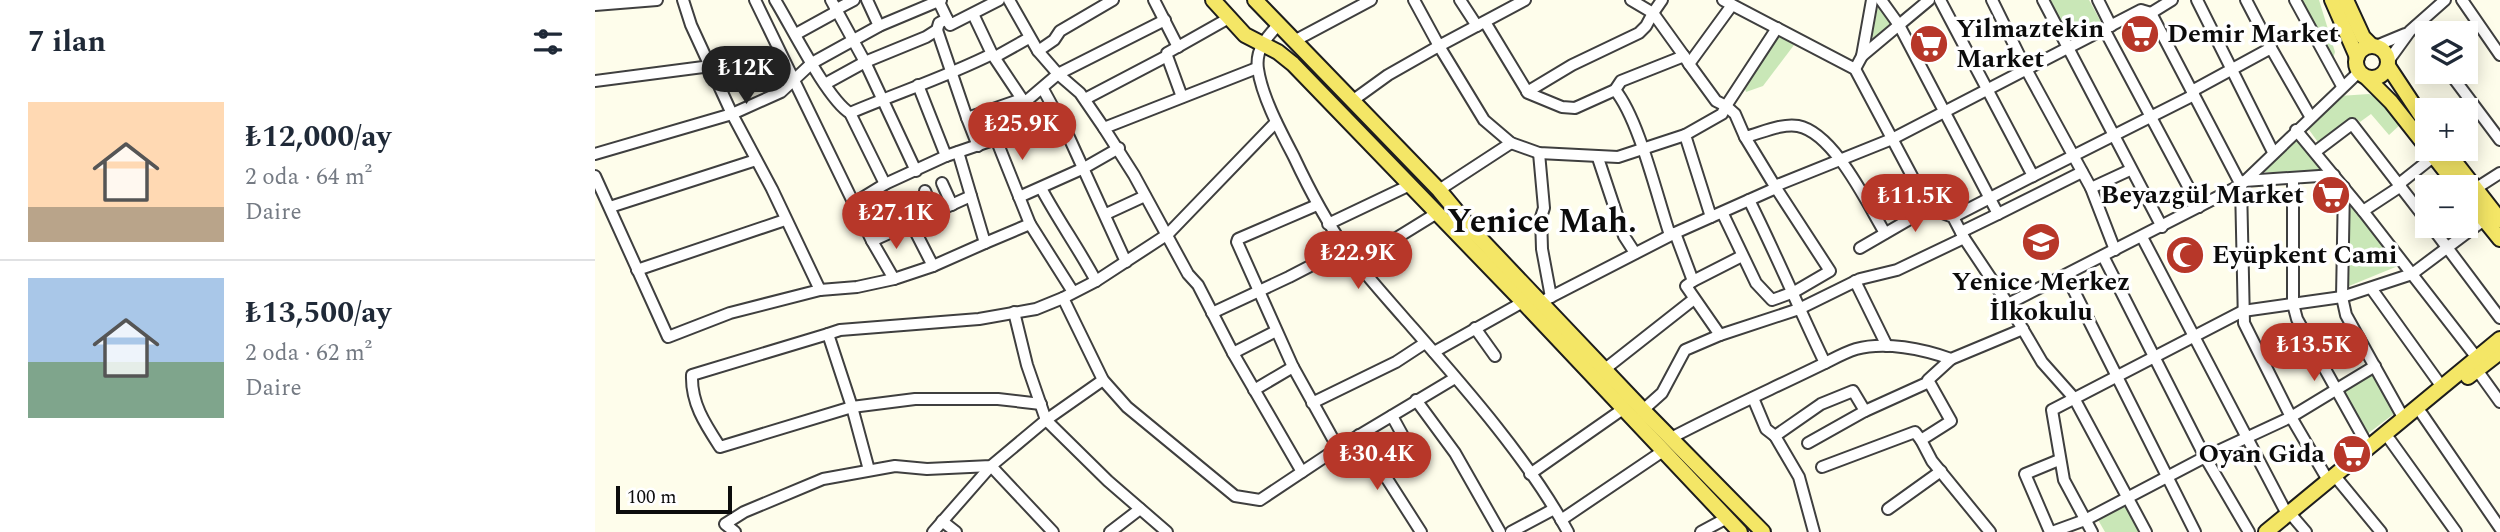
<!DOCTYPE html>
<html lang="tr">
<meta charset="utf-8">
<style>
body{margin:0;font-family:Spectral,serif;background:#f6f6f7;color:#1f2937;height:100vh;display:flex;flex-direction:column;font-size:26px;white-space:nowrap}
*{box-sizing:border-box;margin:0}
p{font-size:23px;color:#747a83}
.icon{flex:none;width:38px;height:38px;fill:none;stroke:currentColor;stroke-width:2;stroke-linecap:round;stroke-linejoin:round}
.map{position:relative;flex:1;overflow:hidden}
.drawer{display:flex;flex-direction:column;background:#fff;width:595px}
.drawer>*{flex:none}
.buttons{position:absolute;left:1820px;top:21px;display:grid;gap:14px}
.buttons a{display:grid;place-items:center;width:63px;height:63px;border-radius:0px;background:#fff;box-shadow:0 4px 18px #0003;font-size:35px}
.scale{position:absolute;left:21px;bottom:18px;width:116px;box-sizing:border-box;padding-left:7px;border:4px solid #0c0c0c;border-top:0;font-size:19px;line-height:24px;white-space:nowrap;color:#0c0c0c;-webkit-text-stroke:5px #fff;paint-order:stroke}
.price{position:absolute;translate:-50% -60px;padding:0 16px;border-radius:24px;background:#b73729;color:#fff;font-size:23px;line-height:46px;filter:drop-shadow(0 2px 4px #0008)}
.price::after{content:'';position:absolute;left:50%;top:42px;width:21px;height:16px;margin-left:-10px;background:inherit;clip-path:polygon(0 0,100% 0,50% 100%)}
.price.selected{background:#222;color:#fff}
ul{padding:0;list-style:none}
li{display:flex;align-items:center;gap:21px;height:175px;padding:0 28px}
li+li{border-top:2px solid #e0e1e3}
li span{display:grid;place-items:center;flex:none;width:196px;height:140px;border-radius:0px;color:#555}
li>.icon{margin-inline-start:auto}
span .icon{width:84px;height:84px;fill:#fffc;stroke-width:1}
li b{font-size:30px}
h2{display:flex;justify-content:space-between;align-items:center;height:84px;padding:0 28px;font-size:30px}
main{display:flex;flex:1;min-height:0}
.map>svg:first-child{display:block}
.green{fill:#c9e7b7}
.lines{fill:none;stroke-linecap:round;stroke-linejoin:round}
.minor-casing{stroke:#3f3f3f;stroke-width:14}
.major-casing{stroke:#1d1d1d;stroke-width:18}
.minor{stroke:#fff;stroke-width:10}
.major{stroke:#f4e666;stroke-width:14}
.labels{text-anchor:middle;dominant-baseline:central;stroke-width:7;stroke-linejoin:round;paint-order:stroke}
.poi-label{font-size:26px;font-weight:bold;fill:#0c0c0c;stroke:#fff;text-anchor:start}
.district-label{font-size:33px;font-weight:bold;fill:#0c0c0c;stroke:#fff}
</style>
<main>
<section class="drawer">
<h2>7 ilan<svg class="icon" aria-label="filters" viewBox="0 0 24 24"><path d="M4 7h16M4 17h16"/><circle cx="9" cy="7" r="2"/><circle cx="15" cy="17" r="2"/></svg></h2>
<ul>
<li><span style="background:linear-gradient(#ffd9b3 75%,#b9a48a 0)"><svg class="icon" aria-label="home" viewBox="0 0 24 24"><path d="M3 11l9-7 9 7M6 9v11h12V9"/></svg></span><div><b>₺12,000/ay</b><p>2 oda · 64 m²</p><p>Daire</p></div></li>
<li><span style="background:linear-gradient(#a9c7e8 60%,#7fa58c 0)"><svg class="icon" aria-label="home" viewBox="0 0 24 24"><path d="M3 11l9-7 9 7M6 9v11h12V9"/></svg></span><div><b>₺13,500/ay</b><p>2 oda · 62 m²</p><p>Daire</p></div></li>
</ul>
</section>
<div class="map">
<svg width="1905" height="532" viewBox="0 0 1905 532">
<rect width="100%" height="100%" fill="#fefdeb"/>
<g class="green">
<path d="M1453 0H1494L1506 22 1473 39Z"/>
<path d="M1705 0H1724L1740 52 1738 59Z"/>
<path d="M1283 6 1298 27 1279 43 1277 36Z"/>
<path d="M1183 36 1199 45 1168 86 1151 92 1150 89Z"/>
<path d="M1774 94 1794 106 1807 123 1794 135 1776 114 1765 122 1761 118 1725 145 1712 127 1744 96Z"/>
<path d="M1699 138 1730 172H1665Z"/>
<path d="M1757 205 1803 266 1754 286 1755 211Z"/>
<path d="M1776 373 1800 413 1771 435 1745 392Z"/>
<path d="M1530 503 1546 532H1510L1502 518Z"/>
</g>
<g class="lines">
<g class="minor-casing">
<g id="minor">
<path d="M160 0 277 241"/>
<path d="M180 0C196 26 232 99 255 113L290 184"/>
<path d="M236 0 270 62 321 171"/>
<path d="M272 0 284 26"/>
<path d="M343 0 355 25 404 0"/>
<path d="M414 0 443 51 463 74 570 20"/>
<path d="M559 0 583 47"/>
<path d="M819 0 844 46 930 0"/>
<path d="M865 0 882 26"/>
<path d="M1036 0 1058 13 1067 0"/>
<path d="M1128 0 1260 69 1334 208 1358 217 1369 238 1413 304"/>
<path d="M1286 0 1304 25 1334 0"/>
<path d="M1345 0 1438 176 1358 217"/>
<path d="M1397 0 1431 69 1496 188 1520 250"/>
<path d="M1448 0 1567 227"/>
<path d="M1503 0 1516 26"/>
<path d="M1602 0 1678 152"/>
<path d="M1651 0 1676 48"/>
<path d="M1700 0 1747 86"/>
<path d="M1867 0 1905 55"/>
<path d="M0 5 62 0"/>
<path d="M240 10 259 0"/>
<path d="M1556 13 1577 0"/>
<path d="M890 22 933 93 967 107 980 108 1020 90 1026 81 1089 56 1094 64 1137 5"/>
<path d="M684 24C672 37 660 49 663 69 667 97 686 132 699 157 714 189 730 220 751 249 769 273 789 295 809 318 865 382 933 458 973 532"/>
<path d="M1821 26 1832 42"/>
<path d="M1509 29 1604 207"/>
<path d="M342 30 372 118"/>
<path d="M201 34 241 12"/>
<path d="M701 40 776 0"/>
<path d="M1781 46 1810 34"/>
<path d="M443 51 459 40 465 31 518 0"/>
<path d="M572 56 587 97"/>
<path d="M1267 56 1277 0"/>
<path d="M400 57 434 38"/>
<path d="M1794 60 1815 31 1850 0"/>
<path d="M1094 64 1121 101 1131 106 1182 28"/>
<path d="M662 68 509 128 539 175 593 274 603 285 638 353 707 472"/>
<path d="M1260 69 1267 56 1304 25 1403 214 1366 232"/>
<path d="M1854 72 1905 140"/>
<path d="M0 81 116 66"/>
<path d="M230 84 270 62 331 37 342 30 344 23 352 19"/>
<path d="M323 85 351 156"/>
<path d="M448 89 472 133 531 262"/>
<path d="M1020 90C1044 119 1062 197 1075 235"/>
<path d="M1597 91 1676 48 1715 116"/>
<path d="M932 92 977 65 1044 33 1051 26 1058 13 1089 56"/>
<path d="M490 99 572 56V53L634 18"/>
<path d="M757 101 793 75 844 46 889 120 916 143 944 153 1023 157 1090 135"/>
<path d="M429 103 463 74 485 93 509 128"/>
<path d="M255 113C302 93 351 77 397 54"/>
<path d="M1701 130 1768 211 1882 358"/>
<path d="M1150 137C1166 133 1187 123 1203 126 1239 133 1272 203 1290 233"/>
<path d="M383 146 372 118 427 99"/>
<path d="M363 152 390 243 435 224 401 139"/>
<path d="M1720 152 1757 124 1832 221"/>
<path d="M944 153 949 208 946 217 947 249 956 297"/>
<path d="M0 154 137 114 186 92 217 63 284 26 346 0"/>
<path d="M1003 158 1029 236 1040 253"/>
<path d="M0 176 73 337 135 313 225 290 177 189 137 114 96 25 88 0"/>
<path d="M1438 176 1599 95"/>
<path d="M1698 178V304L1702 319 1774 448"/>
<path d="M1649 181 1739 175"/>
<path d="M347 183 357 205"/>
<path d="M1804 184 1838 157"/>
<path d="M1180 186 1297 139 1546 10 1556 13 1646 185 1413 304 1447 362 1479 398 1551 532"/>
<path d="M1749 187 1747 297 1751 315 1809 419"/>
<path d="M446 188C463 220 484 249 501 281"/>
<path d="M1496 188 1535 170"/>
<path d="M1880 189 1905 173"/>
<path d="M844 190 916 143"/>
<path d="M330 191 339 213"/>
<path d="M376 196 277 241 299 279 338 266 390 243"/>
<path d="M424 197 489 168 524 148"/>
<path d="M1154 200C1181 254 1204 309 1230 363 1240 358 1251 352 1261 349 1290 341 1328 349 1356 359L1428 329"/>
<path d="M259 203 290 184 351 156 401 139 437 120 427 99 397 54 378 14"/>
<path d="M722 205 643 239 642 242 698 367 743 448"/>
<path d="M15 207 161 160"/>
<path d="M1768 211 1806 186"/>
<path d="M511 214 550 196"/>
<path d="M1403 214 1487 172"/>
<path d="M1116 217 1090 135 1127 114 1131 106 1140 114 1150 137 1181 188"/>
<path d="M316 223 338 266"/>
<path d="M435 224 478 292"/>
<path d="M733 224 815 185"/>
<path d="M1836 226 1905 318"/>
<path d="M1080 233 1098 281 1091 286 1125 335"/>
<path d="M1547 237 1693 516"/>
<path d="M1265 248 1334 208"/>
<path d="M1508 256 1610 457 1654 532"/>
<path d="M761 263 842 213"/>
<path d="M42 270 190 220"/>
<path d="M1471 275 1600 532"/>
<path d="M1098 281 1147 256"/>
<path d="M1260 281 1292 346"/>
<path d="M1776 288 1847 387"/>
<path d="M225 290 262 287 299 279"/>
<path d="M468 298 508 380 532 407 640 496 665 500 743 448 860 378"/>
<path d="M946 302 1080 233 1181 188 1235 271 1199 292 1177 300 1161 283 1127 212"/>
<path d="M617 313 694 277 750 248"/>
<path d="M880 328 900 356"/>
<path d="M233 334 97 375C96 403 110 424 125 447L257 407 320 399H403L446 404"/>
<path d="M839 352 928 302"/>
<path d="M638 353 681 331"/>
<path d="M1356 359 1333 380 1356 421 1326 440 1337 461 1395 532"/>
<path d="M1010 369 1099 299"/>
<path d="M1882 370 1905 402"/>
<path d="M508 380 451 420 513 481 572 532"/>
<path d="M659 390 698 367"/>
<path d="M1158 398 1171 429 1180 436"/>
<path d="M821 400 860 453 905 532"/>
<path d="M717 403 801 362 830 343"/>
<path d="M1048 410 1067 393 1090 350 1125 335 1204 309 1265 279 1302 270 1369 238"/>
<path d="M1827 414 1905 528"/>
<path d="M797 416 819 456"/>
<path d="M764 435 826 532"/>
<path d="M1076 438C1127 411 1179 388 1230 363"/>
<path d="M1795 440 1861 532"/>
<path d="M1213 443 1270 411"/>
<path d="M1227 467 1320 432 1326 440"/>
<path d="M274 470 257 407 233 334 245 330 384 319 441 309 468 298 501 281 573 234 681 122"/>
<path d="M935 474 1028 409"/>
<path d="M1744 481 1786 532"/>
<path d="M1734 482 1696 417 1649 323 1646 185 1764 72"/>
<path d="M1293 509 1346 471"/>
<path d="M1699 518 1711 532"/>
<path d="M966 520 1068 451"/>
<path d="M347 521 361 532"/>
<path d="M140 532 130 524 149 512 228 479 300 466 332 469 396 466 451 420 432 365 419 312"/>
<path d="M338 532 396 466 458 532"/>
<path d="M515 532 545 509"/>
<path d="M916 532 959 509"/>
<path d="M1106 532 1132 518"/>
<path d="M1219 532 1204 477 1180 436 1226 404 1258 391 1270 411 1334 382"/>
<path d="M1455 532 1430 474 1464 460"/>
<path d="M1457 532 1490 520 1610 457 1696 417 1780 366"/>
<path d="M1497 532 1469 480 1457 410 1648 311 1747 297 1817 274 1889 220"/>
</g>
</g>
<g class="major-casing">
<g id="major">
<path d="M618 0 650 35 683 52 698 64 928 302 1145 532"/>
<path d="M660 0 844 190 878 231 1048 410 1168 532"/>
<path d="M1737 0 1762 57"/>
<path d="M1751 0 1768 37 1777 46"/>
<circle cx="1777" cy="62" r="16"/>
<path d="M1793 66 1832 125"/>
<path d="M1772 78 1796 102 1863 187"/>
<path d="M1850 149 1905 220"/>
<path d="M1871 197 1905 239"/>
<path d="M1873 377 1905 352"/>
<path d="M1671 532 1905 339"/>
</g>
</g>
<use href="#minor" class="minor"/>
<use href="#major" class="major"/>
</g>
<defs>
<g id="supermarket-disc" transform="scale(2.0125)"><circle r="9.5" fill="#b73729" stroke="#fff"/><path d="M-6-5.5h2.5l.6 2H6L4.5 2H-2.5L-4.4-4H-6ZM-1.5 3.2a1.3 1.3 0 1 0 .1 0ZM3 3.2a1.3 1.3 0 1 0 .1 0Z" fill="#fff"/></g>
<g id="school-disc" transform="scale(2.0125)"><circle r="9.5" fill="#b73729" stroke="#fff"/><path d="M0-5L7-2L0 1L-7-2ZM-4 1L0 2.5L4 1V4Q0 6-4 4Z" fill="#fff"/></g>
<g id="mosque-disc" transform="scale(2.0125)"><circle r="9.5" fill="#b73729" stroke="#fff"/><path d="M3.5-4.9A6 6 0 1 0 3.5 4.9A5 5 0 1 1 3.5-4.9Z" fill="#fff"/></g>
</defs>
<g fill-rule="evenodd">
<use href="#supermarket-disc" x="1545" y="34"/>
<use href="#supermarket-disc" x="1334" y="44"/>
<use href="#supermarket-disc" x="1736" y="195"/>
<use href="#school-disc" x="1446" y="242"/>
<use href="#mosque-disc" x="1590" y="255"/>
<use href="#supermarket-disc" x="1757" y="454"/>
</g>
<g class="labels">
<g class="poi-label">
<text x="1361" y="29">Yilmaztekin<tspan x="1361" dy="30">Market</tspan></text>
<text x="1572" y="34">Demir Market</text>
<text x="1709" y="195" text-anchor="end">Beyazgül Market</text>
<text x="1617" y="255">Eyüpkent Cami</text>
<text x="1446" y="282" text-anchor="middle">Yenice Merkez<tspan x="1446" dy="30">İlkokulu</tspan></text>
<text x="1730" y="454" text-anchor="end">Oyan Gida</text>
</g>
<g class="district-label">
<text x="947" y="222">Yenice Mah.</text>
</g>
</g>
</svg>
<div class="buttons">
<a><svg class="icon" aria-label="layers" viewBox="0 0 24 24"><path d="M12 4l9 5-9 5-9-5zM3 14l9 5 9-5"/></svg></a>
<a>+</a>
<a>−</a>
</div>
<div class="scale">100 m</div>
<b class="price selected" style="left:151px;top:106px">₺12K</b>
<b class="price" style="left:427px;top:162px">₺25.9K</b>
<b class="price" style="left:1320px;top:234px">₺11.5K</b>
<b class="price" style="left:301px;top:251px">₺27.1K</b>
<b class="price" style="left:763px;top:291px">₺22.9K</b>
<b class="price" style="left:1719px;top:383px">₺13.5K</b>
<b class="price" style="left:782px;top:492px">₺30.4K</b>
</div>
</main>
